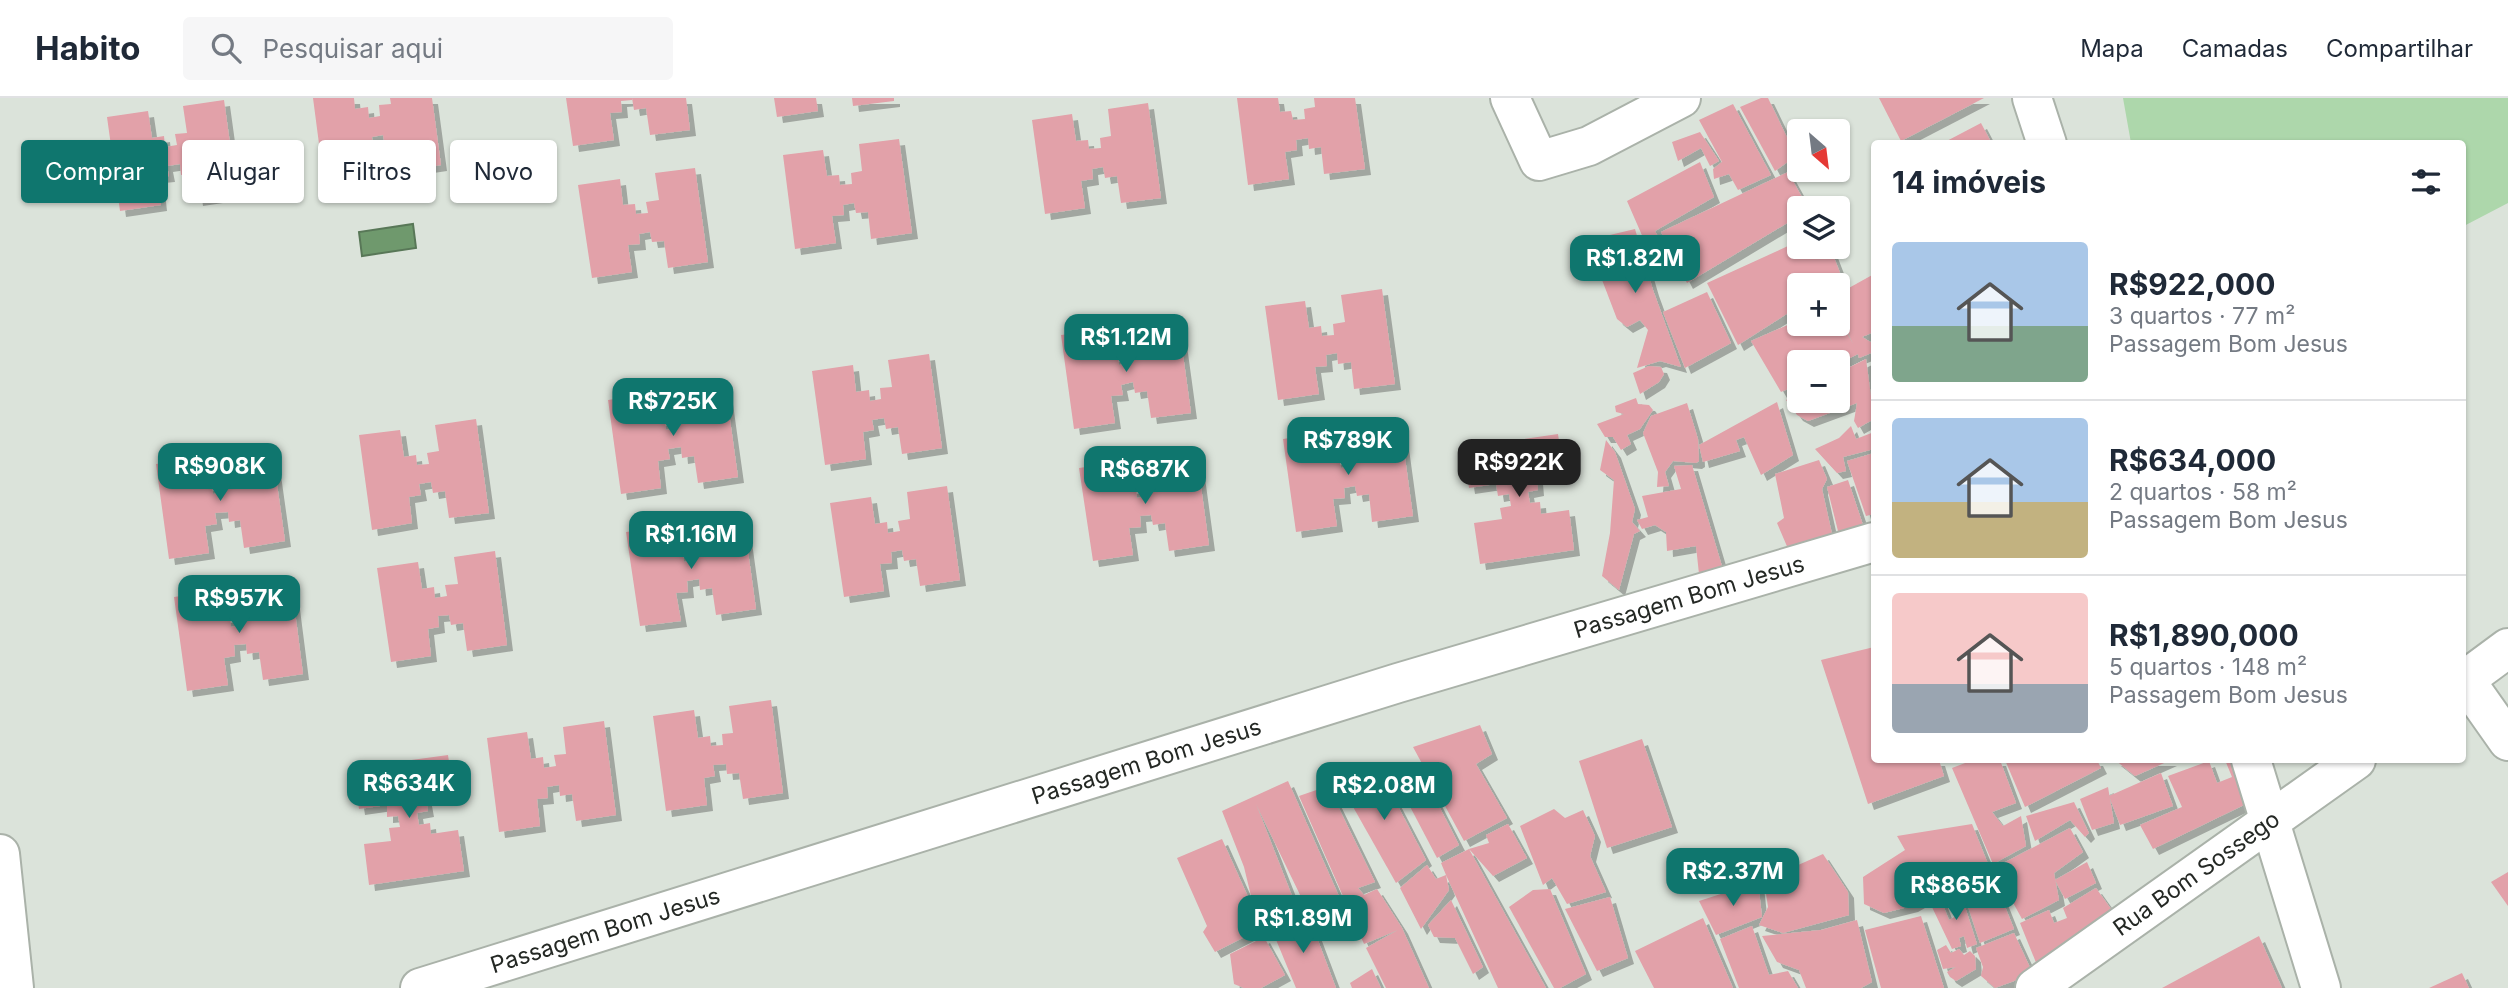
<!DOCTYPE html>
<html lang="pt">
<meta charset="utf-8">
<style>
body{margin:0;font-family:Inter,sans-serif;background:#f6f6f7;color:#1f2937;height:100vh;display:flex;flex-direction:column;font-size:26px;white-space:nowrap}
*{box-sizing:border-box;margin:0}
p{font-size:23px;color:#747a83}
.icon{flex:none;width:38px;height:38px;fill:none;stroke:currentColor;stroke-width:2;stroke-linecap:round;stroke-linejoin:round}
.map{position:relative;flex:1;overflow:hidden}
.sheet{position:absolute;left:1871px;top:42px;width:595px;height:623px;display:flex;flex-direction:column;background:#fff;border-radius:7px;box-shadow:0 2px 5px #0004}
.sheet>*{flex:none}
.top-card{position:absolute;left:21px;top:42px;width:665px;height:63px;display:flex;gap:14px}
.needle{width:46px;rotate:152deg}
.buttons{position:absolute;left:1787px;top:21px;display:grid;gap:14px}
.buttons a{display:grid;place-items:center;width:63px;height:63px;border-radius:7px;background:#fff;box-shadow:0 2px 5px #0004;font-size:35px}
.price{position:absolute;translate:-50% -60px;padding:0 16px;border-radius:14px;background:#0f766e;color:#fff;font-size:23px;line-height:46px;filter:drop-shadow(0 2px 4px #0008)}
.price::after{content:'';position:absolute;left:50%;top:42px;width:21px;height:16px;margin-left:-10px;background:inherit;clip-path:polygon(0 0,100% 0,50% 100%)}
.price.current{background:#222;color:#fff}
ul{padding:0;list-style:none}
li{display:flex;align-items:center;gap:21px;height:175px;padding:0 21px}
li+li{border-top:2px solid #e0e1e3}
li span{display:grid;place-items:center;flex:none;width:196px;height:140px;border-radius:7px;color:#555}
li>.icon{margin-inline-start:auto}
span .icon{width:84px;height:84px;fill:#fffc;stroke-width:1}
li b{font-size:30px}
h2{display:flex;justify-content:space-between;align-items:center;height:84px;padding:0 21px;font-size:30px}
.chip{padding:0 24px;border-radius:7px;background:#fff;box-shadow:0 2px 5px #0004;font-size:24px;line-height:63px}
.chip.current{background:#0f766e;color:#fff}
header{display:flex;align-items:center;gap:42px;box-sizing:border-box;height:98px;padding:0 35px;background:#fff;border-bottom:2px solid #e0e1e3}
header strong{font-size:33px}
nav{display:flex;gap:38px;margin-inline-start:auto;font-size:24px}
.search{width:490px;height:63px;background:#f6f6f7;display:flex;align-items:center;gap:18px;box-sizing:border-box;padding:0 24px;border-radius:7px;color:#747a83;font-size:26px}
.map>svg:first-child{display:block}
.green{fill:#add7ab}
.water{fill:#6f996d;stroke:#587757;stroke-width:2}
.building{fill:#e2a1a9;filter:url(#shadow)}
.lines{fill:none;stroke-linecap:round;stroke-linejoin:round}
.minor-casing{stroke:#aab2a9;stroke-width:42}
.major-casing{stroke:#aab2a9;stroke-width:42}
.minor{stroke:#fff;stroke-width:38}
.major{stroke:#fff;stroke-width:38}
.labels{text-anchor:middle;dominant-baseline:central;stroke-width:6;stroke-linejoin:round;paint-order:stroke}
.street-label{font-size:23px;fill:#242824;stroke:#fff}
</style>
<header>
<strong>Habito</strong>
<div class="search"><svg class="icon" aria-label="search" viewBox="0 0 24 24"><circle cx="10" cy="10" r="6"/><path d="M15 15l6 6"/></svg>Pesquisar aqui</div>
<nav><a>Mapa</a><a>Camadas</a><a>Compartilhar</a></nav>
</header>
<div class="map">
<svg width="2508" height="890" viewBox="0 0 2508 890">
<defs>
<filter id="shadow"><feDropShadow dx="6" dy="6" stdDeviation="0" flood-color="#0004"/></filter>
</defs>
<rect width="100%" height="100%" fill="#dbe3da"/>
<path class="green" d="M2123 0H2508V105L2462 129V46L2131 45Z"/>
<path class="water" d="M413 126 416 150 362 158 359 134Z"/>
<g class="building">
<path d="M313 0H354L355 11 368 9 369 20 380 18 379 7 391 6 390 0H432L441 67 401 73 397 46 385 48 383 37 372 39 373 49 361 51 365 78 324 84Z"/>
<path d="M566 0H632V2L621 3 622 14 610 15 614 42 573 48Z"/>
<path d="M632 0H686L690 32 650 37 646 10 634 12Z"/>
<path d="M774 0H816L818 13 777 19Z"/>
<path d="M852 0H894V3L853 8Z"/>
<path d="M1237 0H1278L1280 14 1291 13 1293 22 1305 21 1304 11 1315 9 1314 0H1355L1365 71 1324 76 1321 49 1309 51 1308 40 1296 42 1297 52 1285 54 1289 81 1248 87Z"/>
<path d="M1761 0H1768L1796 58 1775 73 1740 9Z"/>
<path d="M1879 0H1984L1901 43Z"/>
<path d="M224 2 237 96 197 102 193 75 181 77 180 66 167 68 169 78 158 79 161 107 120 113 107 19 148 13 152 40 164 38 165 49 177 47 175 36 187 35 183 8Z"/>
<path d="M1148 5 1161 100 1121 105 1117 78 1105 80 1103 69 1092 71 1093 81 1081 83 1085 110 1045 116 1032 22 1072 16 1076 43 1088 42 1089 51 1101 50 1100 40 1111 38 1108 11Z"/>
<path d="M1733 6 1771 77 1738 92 1729 76 1714 81 1713 71 1722 64 1699 22Z"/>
<path d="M1981 25 1992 46H1941Z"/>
<path d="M1700 34 1719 63 1710 68 1701 50 1678 63 1672 44Z"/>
<path d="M899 41 912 135 871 141 868 114 856 115 854 105 843 107 844 117 832 118 836 145 795 151 783 57 823 52 827 78 839 77 840 87 852 86 851 75 862 73 859 46Z"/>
<path d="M1700 64 1714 99 1655 133 1673 167 1658 174 1627 103Z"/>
<path d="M695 70 708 164 668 170 664 143 652 144 650 134 639 136 640 146 628 147 632 174 592 180 578 87 620 81 623 107 635 106 636 116 648 115 646 104 659 102 655 75Z"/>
<path d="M1788 74 1808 110H1799V118L1687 185 1661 134Z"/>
<path d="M1635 131 1653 192 1681 269 1660 263 1637 270 1648 232 1640 222 1627 229 1617 221 1599 174 1604 171 1610 175 1615 173 1610 162 1604 166 1593 141Z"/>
<path d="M1799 143V149H1830L1842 180 1831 187H1799V208L1738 247 1707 185Z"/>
<path d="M1874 176V234L1862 239 1874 246V254L1859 260 1858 256 1838 266 1799 264V286L1781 294 1751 243 1799 222V226H1838V219L1853 246 1838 213V196Z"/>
<path d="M1382 191 1395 286 1354 291 1351 264 1338 266 1337 255 1326 257 1327 268 1315 269 1319 296 1278 302 1265 208 1305 203 1309 230 1321 228 1322 238 1334 237 1333 226 1345 224 1341 197Z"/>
<path d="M1707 194 1731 245 1685 270 1663 214Z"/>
<path d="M1178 220 1191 315 1151 320 1147 293 1135 295 1133 284 1121 287 1123 297 1111 298 1115 325 1074 331 1061 237 1102 232 1106 259 1118 257 1119 267 1131 266 1129 255 1141 253 1137 226Z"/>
<path d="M929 256 942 350 902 356 898 329 886 331 884 320 872 322 874 332 863 334 866 361 825 367 812 273 853 267 856 294 869 292 870 303 881 301 880 290 892 289 888 262Z"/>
<path d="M1866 261 1874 321 1858 330 1854 323 1857 305 1808 323 1797 317 1786 302 1799 295V303H1838V275Z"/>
<path d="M1649 268 1661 269 1664 276 1659 284 1640 296 1633 275Z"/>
<path d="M725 286 738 379 698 385 694 358 682 360 681 349 668 351 670 361 658 363 661 390 621 396 608 302 649 296 653 323 665 321 666 332 678 330 676 319 688 318 684 291Z"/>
<path d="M1636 300 1638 306 1649 307 1653 312 1640 331 1627 337 1631 346 1621 352 1613 339H1605L1597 326 1624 316 1616 314 1615 308Z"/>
<path d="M1777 304 1793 357 1761 377 1744 339 1736 342 1740 353 1703 364 1699 347Z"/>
<path d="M1687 305 1698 341 1699 363 1696 365 1673 363 1665 374 1669 388 1657 389 1658 374 1643 335 1651 318Z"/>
<path d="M476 321 489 415 449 420 445 393 433 395 431 384 419 386 421 397 409 399 412 425 372 432 359 337 400 332 404 359 416 357 417 367 429 366 427 355 439 353 435 327Z"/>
<path d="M1400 323 1413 418 1372 424 1369 396 1357 398 1355 388 1344 390 1345 400 1333 401 1337 428 1296 434 1283 341 1324 335 1328 362 1339 360 1341 370 1353 369 1351 358 1363 356 1359 329Z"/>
<path d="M1851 328 1856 341 1874 334V351L1843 359 1846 373 1837 375 1815 351 1839 340Z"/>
<path d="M1558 336 1564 376 1537 380 1538 392 1528 394 1530 405 1540 404 1541 416 1569 412 1574 452 1480 466 1474 425 1502 421 1500 410 1511 408 1509 396 1498 398 1496 386 1469 390 1463 350Z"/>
<path d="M1606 342 1615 354 1635 411 1632 424 1640 433 1634 436 1619 492 1602 478 1610 435 1614 382 1600 372Z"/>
<path d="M272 350 285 443 244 450 240 422 229 424 228 414 215 415 217 426 205 428 209 455 169 461 156 366 196 361 200 388 212 386 213 396 225 395 224 384 235 383 232 356Z"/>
<path d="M1196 352 1209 447 1169 453 1165 425 1153 427 1151 417 1140 418 1141 429 1129 430 1133 457 1093 463 1079 370 1120 364 1124 391 1136 389 1137 400 1149 398 1147 387 1159 385 1156 358Z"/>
<path d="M1874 355V416L1866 418 1847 363Z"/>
<path d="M1819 362 1827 381 1822 391 1832 436 1789 453 1777 425 1784 420 1775 376Z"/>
<path d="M1692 367 1724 475 1699 476 1696 448 1667 453 1666 434 1655 427 1642 431 1637 422 1648 419 1642 398 1681 391 1674 368Z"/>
<path d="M1848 382 1867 439 1839 437 1827 389Z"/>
<path d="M947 388 960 482 920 488 916 461 904 463 902 452 891 454 892 465 880 466 884 493 844 499 830 405 871 399 875 426 887 424 888 435 900 433 898 423 910 421 907 394Z"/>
<path d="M743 417 756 511 716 517 712 490 700 492 699 481 687 483 688 494 676 495 681 523 640 528 626 434 668 428 671 455 683 453 684 464 696 462 694 452 707 450 703 423Z"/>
<path d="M495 453 507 547 467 553 463 525 451 527 449 517 438 518 439 529 428 531 431 558 391 564 377 470 418 464 422 491 434 489 435 500 447 498 445 487 458 486 454 459Z"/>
<path d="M291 482 303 576 263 582 259 554 247 556 246 546 234 547 235 558 224 560 228 587 187 593 174 499 214 493 218 520 230 518 231 529 244 527 242 516 254 515 250 488Z"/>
<path d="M1874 549V662H1939L1944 678 1868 706 1821 562Z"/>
<path d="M771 602 783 695 743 701 739 675 727 676 726 666 713 667 715 678 704 680 707 707 666 713 653 618 694 612 698 640 710 638 711 648 723 647 722 636 733 635 729 608Z"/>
<path d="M604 623 616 717 576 723 572 696 560 698 559 687 547 689 548 700 537 701 540 728 499 734 487 640 527 634 531 661 543 659 544 670 556 668 554 657 566 656 563 629Z"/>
<path d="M1480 627 1492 656 1476 666 1507 720 1464 743 1413 649Z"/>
<path d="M1642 641 1672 729 1607 750 1579 663Z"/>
<path d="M448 657 454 698 426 702 428 713 417 715 419 727 430 725 431 736 458 732 464 773 369 787 364 746 391 743 389 730 400 729 398 718 387 719V707L359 711 353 670Z"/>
<path d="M1973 662H2000L2016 705 1992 714 2003 728 2021 718 2026 748 1993 766 1952 670Z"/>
<path d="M2005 662H2097L2101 670 2025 709Z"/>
<path d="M2115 662H2171L2135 678Z"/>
<path d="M2225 662H2236L2246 706 2153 751 2140 727 2182 709 2168 678 2209 663 2217 685 2232 679Z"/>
<path d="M1376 666 1426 762 1396 785 1339 684Z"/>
<path d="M1419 669 1459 747 1437 760 1395 680Z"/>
<path d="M2161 675 2173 708 2120 727 2109 698Z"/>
<path d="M1288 683 1349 821 1331 834 1315 807 1320 802 1314 797 1303 803 1256 706 1294 803 1264 823 1251 798 1244 769 1222 713Z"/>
<path d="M1328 688 1375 784 1358 790 1364 797 1377 791 1402 830 1429 890H1386L1366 850 1398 832 1364 846 1299 698Z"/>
<path d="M2108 689 2114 725 2092 732 2080 701Z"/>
<path d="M2074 704 2089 735 2085 739 2070 722 2035 743 2026 718Z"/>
<path d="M1554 711 1565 720 1583 712 1595 738 1590 758 1606 794 1567 806 1552 780 1543 787 1520 728Z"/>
<path d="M1508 726 1527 760 1493 778 1469 751 1546 890H1498L1446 777 1449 792 1421 831 1400 790 1427 767 1436 781 1446 777 1441 765 1469 751 1489 745 1486 737Z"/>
<path d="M1972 726 2014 831 1980 845 1959 781 1912 808 1884 815 1864 806 1863 779 1905 752 1897 738Z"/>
<path d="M2070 730 2083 754 2054 775 2059 802 2022 821 1994 770Z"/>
<path d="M1222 741 1262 830 1215 854 1203 834 1207 828 1177 760Z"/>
<path d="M1823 756 1848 794 1849 817 1783 835 1759 827 1768 809 1764 782Z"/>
<path d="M2087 764 2096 785 2065 801 2055 782Z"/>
<path d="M2508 774V808L2491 784Z"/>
<path d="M1758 784 1762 819 1716 837 1699 803Z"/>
<path d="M1959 790 1977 846 1967 850 1964 838 1959 840 1961 848 1952 851 1931 807 1941 802 1949 822 1958 817 1949 796Z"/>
<path d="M2096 790 2116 818 2039 872 2020 825 2049 812 2054 825 2067 820 2063 810Z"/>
<path d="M1550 791 1586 876 1560 890H1554L1509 809 1533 792Z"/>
<path d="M1610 799 1628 860 1597 873 1565 811Z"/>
<path d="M1451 802 1483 869 1473 876 1455 840 1434 839 1428 827Z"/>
<path d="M1921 818 1944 890H1881L1865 832Z"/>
<path d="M1703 820 1733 890H1654L1635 853Z"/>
<path d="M1292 821 1299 826 1311 824 1336 890H1296L1272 832Z"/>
<path d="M1857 822 1872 884 1861 890H1806L1799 872 1777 864 1762 838 1821 832Z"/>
<path d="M1752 828 1769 877 1788 873 1798 890H1739L1720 841Z"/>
<path d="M2014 835 2033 876 1995 890 1981 878 1983 869 1976 850Z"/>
<path d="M2259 838 2282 890H2162Z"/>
<path d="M1264 839 1285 877 1261 890H1244L1234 886 1230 856Z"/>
<path d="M1946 847 1951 855 1959 851 1964 857 1970 853 1975 858 1976 871 1956 883 1950 879 1947 874 1956 869 1943 871 1937 852Z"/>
<path d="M1372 871 1381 890H1352L1350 885Z"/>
<path d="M2462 875 2469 890H2429Z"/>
</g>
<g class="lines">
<g class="minor-casing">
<g id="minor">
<path d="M1510 0 1539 63 1589 48 1681 0"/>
<path d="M2032 0 2047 46"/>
<path d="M2465 582 2508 643"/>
<path d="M2251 662 2321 890"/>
<path id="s1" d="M420 890 1398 585 1874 444"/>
</g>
</g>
<g class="major-casing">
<g id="major">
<path d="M2462 584 2508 550"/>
<path d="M0 756 14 890"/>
<path id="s2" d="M2035 890 2356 662"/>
</g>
</g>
<use href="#minor" class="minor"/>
<use href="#major" class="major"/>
</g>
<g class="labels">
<g class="street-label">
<text stroke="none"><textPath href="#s1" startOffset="1328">Passagem Bom Jesus</textPath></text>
<text stroke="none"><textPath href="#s1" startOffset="761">Passagem Bom Jesus</textPath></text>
<text stroke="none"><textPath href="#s2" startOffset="198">Rua Bom Sossego</textPath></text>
<text stroke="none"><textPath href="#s1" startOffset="194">Passagem Bom Jesus</textPath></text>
</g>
</g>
</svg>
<div class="buttons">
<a><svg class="needle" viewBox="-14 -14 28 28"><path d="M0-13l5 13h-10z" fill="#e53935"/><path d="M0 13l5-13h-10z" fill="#747a83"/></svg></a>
<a><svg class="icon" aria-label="layers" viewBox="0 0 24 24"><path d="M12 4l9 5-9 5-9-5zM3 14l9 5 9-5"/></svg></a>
<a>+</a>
<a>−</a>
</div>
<b class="price" style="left:1635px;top:197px">R$1.82M</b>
<b class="price" style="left:1126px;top:276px">R$1.12M</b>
<b class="price" style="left:673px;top:340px">R$725K</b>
<b class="price" style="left:1348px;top:379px">R$789K</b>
<b class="price current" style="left:1519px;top:401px">R$922K</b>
<b class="price" style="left:220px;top:405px">R$908K</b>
<b class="price" style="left:1145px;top:408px">R$687K</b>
<b class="price" style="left:691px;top:473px">R$1.16M</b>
<b class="price" style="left:239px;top:537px">R$957K</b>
<b class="price" style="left:409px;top:722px">R$634K</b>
<b class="price" style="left:1384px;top:724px">R$2.08M</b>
<b class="price" style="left:1733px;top:810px">R$2.37M</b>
<b class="price" style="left:1956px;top:824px">R$865K</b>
<b class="price" style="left:1303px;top:857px">R$1.89M</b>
<div class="top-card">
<a class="chip current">Comprar</a>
<a class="chip">Alugar</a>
<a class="chip">Filtros</a>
<a class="chip">Novo</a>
</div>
<section class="sheet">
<h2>14 imóveis<svg class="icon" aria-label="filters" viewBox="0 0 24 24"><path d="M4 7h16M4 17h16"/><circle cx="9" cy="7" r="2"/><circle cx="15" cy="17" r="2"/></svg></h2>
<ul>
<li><span style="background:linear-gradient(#a9c7e8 60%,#7fa58c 0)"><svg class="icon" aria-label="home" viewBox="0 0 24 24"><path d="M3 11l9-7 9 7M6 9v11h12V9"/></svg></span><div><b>R$922,000</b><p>3 quartos · 77 m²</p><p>Passagem Bom Jesus</p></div></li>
<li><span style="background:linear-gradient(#a9c7e8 60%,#c2b280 0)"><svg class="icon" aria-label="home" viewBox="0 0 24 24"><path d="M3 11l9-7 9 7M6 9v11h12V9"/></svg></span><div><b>R$634,000</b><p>2 quartos · 58 m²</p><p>Passagem Bom Jesus</p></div></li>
<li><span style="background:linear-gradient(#f6c9c9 65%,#9aa5b1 0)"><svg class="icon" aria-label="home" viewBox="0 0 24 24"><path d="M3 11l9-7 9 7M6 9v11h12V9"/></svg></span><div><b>R$1,890,000</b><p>5 quartos · 148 m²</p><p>Passagem Bom Jesus</p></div></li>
</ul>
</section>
</div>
